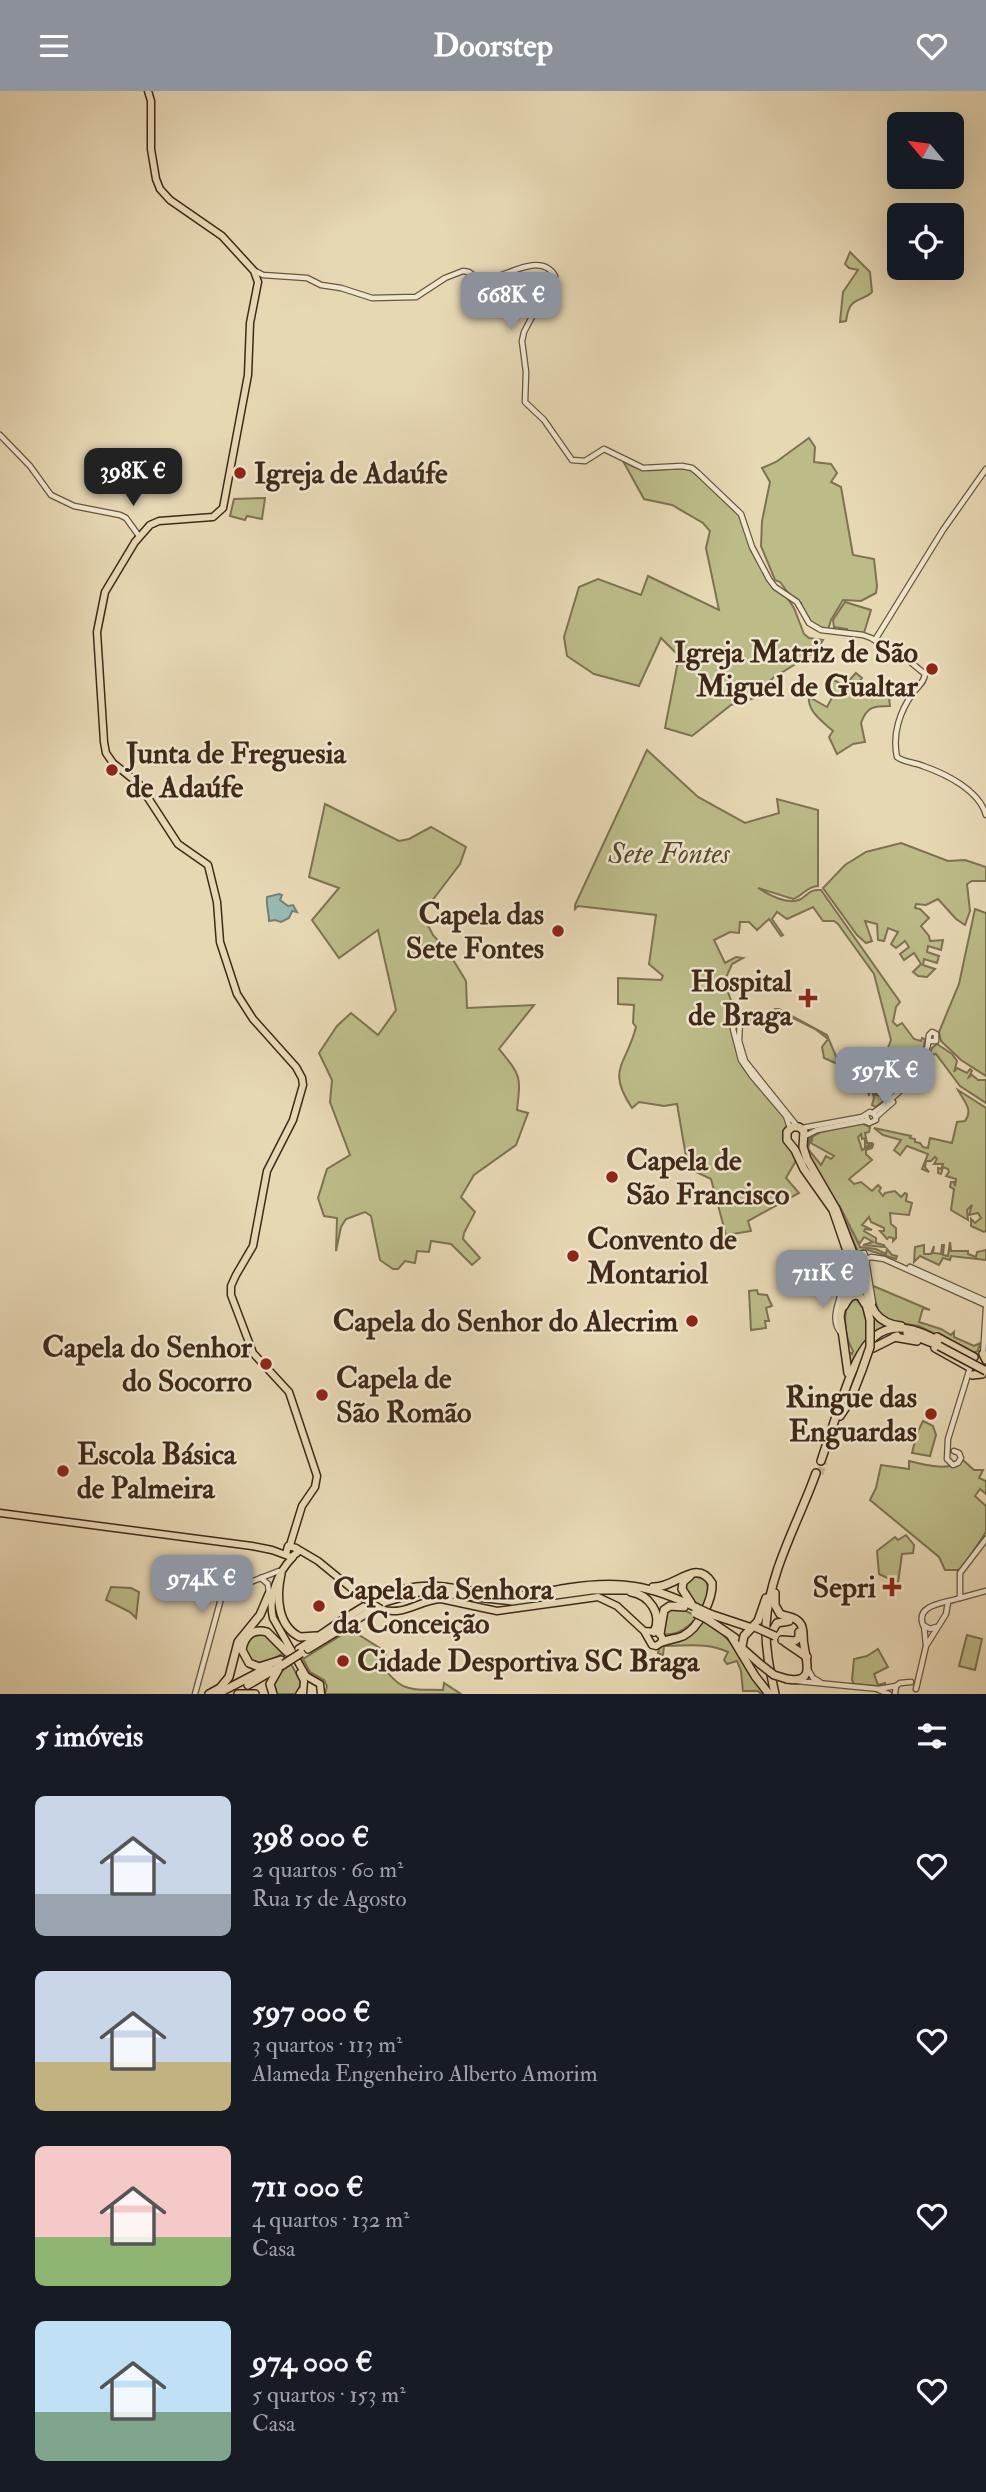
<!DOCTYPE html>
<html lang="pt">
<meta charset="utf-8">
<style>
body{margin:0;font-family:"IM FELL Double Pica",serif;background:#20242c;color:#f1f3f6;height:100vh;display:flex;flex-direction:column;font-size:26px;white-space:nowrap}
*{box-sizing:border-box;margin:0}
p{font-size:23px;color:#9ea1a6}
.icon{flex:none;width:38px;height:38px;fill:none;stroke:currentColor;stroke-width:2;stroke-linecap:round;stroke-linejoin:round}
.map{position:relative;height:1603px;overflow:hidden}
.sheet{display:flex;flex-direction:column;background:#171b24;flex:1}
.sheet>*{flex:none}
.needle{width:46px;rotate:299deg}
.tools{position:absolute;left:887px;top:21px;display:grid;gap:14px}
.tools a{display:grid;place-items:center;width:77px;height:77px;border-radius:10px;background:#171b24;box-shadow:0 7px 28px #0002;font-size:35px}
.price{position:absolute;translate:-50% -60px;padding:0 16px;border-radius:14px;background:#8c9099;color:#fff;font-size:23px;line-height:46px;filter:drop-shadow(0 2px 4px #0008)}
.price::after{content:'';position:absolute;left:50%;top:42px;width:21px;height:16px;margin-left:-10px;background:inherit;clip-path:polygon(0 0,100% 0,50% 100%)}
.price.selected{background:#222;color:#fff}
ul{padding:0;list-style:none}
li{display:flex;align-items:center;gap:21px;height:175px;padding:0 35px}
li span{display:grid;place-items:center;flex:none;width:196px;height:140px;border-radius:10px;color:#555}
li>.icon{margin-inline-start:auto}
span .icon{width:84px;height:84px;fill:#fffc;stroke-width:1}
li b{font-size:30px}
h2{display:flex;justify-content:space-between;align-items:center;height:84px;padding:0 35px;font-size:30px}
header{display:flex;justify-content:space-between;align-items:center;height:91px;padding:0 35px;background:#8c9099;color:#fff;font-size:32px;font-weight:700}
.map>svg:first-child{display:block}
.green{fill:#bcbc89;stroke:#7e7252;stroke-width:2}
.water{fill:#97b9b2;stroke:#747f75;stroke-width:2}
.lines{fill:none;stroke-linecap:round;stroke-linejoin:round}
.trunk-tunnel{stroke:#c6b595;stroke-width:7;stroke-dasharray:7 3.5;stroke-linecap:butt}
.tertiary-casing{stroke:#6a5440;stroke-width:7}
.primary-casing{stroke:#40281a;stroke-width:9}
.trunk-casing{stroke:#40281a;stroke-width:10}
.tertiary{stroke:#efe6ce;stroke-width:4.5}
.primary{stroke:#e7d8b4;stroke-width:6}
.trunk{stroke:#e7d8b4;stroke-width:7}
.primary-bridge-casing{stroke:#40281a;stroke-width:9;stroke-linecap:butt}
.trunk-bridge-casing{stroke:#40281a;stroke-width:10;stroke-linecap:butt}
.primary-bridge{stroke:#e7d8b4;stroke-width:6}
.trunk-bridge{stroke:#e7d8b4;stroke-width:7}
.poi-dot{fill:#8f2418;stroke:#efe6ce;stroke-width:2.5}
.labels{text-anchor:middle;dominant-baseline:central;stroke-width:5;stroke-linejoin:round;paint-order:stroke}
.poi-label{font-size:30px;font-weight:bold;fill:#40281a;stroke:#efe6ce;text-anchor:start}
.park-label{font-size:30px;font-style:italic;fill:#594630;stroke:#efe6ce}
</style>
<header><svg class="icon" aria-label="menu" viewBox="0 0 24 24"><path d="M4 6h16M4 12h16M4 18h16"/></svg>Doorstep<svg class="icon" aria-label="heart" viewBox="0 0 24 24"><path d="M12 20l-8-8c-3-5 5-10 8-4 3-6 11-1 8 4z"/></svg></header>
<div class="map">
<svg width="986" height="1603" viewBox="0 0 986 1603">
<rect width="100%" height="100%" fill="#e7d8b4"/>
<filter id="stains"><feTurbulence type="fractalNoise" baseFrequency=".00286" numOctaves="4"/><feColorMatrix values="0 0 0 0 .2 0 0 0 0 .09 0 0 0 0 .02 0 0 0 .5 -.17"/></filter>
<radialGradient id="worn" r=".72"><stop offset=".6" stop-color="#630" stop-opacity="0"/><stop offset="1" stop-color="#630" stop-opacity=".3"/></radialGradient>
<g class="green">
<path d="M850 161 870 181 872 201C866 208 852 208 849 218 847 222 847 226 846 230L840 231 843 201 858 179 849 177 845 173Z"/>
<path d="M809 347 815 356 814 371 831 373 837 382 831 391 841 396 853 464 874 468 877 495 876 502 861 510 843 509 831 529 828 539 815 535 804 523 801 512 789 503 780 491 775 489 761 455 762 430 770 391 762 377 776 371Z"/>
<path d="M623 370C651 389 667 372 691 379L731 414 742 427 766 486 785 504 794 517 804 543 809 547 823 549 815 561 773 587 754 607 731 614 692 645 665 637 679 565 661 547 639 595 594 583 567 565 564 546 579 496 598 488 641 504 648 485 719 519 706 457 710 440 703 432 672 414 644 408Z"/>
<path d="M265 407 262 428 247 425 245 429 230 425 234 408Z"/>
<path d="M845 511 871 519 864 542 847 540V538L834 536 833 529Z"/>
<path d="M856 582 862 587 855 597 889 606 890 615C874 615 867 615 861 632L865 651 853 653 837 663 829 646 833 640C823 631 807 620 809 606L827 616 833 605 825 598 830 590H836L844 595Z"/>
<path d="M647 659 698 706 745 732 779 722 777 708 818 719V795C807 795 803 805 793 808L758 797C769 804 788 815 801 808 809 803 810 798 821 799L900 911 896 916 893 931 897 935 902 932 914 948 921 950 922 947 925 948C924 969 903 991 885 1000L891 971 890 967 885 964 891 949 874 883 838 833 834 830H823L813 816 787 828 777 821 772 828 783 844 781 845 769 828 757 839 749 831H740L739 842 730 841 714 849 725 872 736 866 743 867 732 873 724 891 734 917 731 937 741 972 785 1026 787 1035 785 1041 797 1068 786 1087 799 1102 748 1130 751 1140 726 1144 711 1088 688 1077 677 1013 664 1015 639 1011 632 1017C606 978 626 975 636 936L633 932 634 914 618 913V887L661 889 663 885 649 873 656 824 578 815 575 818V814Z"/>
<path d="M325 713 399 750 409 748 431 736 466 756 460 773 422 823 433 844 449 862 466 890 467 917 534 914 499 958C521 985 521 984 517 1019L528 1022 516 1054 474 1084 461 1106 475 1121 464 1142 463 1148 480 1167 472 1174 451 1153 431 1150 429 1161 417 1160 415 1172 405 1170 398 1178H393L380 1169 371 1125 365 1121 346 1128 341 1136 336 1160 337 1127 324 1125 318 1107 327 1078 350 1064 330 1011 332 989 319 962 337 935 351 922 378 944 396 919 378 839 339 867 312 829 339 797 309 786Z"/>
<path d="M901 752 948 770 965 769 986 776V790H972L967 793 970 820 965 834 956 828 938 808 926 814 916 813 915 817 920 818 929 827 921 835 929 845 930 850 943 849 941 859 928 855 927 861 939 865 937 872 924 868 923 874 935 878 927 886 918 885 913 881 921 873 914 862 904 869 900 863 909 856 905 850 896 857 891 853 898 841 888 837 884 850 878 849 877 833 865 830 872 850 866 852 857 844 823 797 845 774 866 761Z"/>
<path d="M975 818 986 822V985L961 969 941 950 939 941 959 893Z"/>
<path d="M775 918H779L827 944 838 970 871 983 869 1005 865 985 824 967 822 956 828 948 815 938 777 919 762 936 744 930 743 922H746L747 928 760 934 767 929 766 923Z"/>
<path d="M937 953 952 963 957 970 954 981 957 977 967 982 970 978 972 980 969 986 972 984 978 989H986V1012L960 995 936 963 930 964 925 983 921 982 932 957Z"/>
<path d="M885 966 890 969 883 999 884 1001H887L909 984 899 997 876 1016 872 1014 874 1007 873 1003 877 1004 874 1000 876 982Z"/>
<path d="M958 999 986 1017V1140L984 1141 971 1135V1128L975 1132 981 1127 978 1122 969 1124 972 1114 967 1119 968 1129 951 1119 954 1098 950 1096 951 1091H954L955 1095 956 1088 946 1085 949 1081 948 1078 943 1076 941 1083 938 1082V1077L941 1078 943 1073H934L937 1068 935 1066 931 1070H926L925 1076 929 1081 922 1078 928 1063 907 1055 900 1064 894 1059 901 1049 883 1044 874 1037 911 1045 910 1047 915 1048V1051L920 1052 923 1056 928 1057 930 1047 952 1052 957 1031 965 1030C974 1019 963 1009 958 999Z"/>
<path d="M861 1032 870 1036 869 1041 865 1042 867 1052H873L865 1056V1047L862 1048 861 1043 858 1046 862 1059 873 1054 872 1057 866 1059V1063L872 1069 849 1088 854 1093 861 1091 872 1100 878 1094 881 1097 879 1100 883 1105 885 1102 895 1100 901 1106 905 1102 907 1103 906 1110 912 1112 909 1124 890 1122 891 1133 896 1137V1147L893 1150V1147L889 1146 887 1148 880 1140H884V1137L871 1131 869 1126 862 1134 872 1139 865 1138 864 1140 876 1147V1152L884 1154 885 1156 863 1154 873 1151 864 1146 860 1152 858 1151 839 1114 860 1156 876 1158 886 1163 887 1158 892 1164 897 1165 896 1168 865 1158 858 1161 841 1121 811 1070 806 1055 811 1045 808 1058 821 1074 826 1065 831 1068 834 1065 811 1052 813 1045 821 1041Z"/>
<path d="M950 1151 951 1159 949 1160H968V1163L976 1166 977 1161 986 1159V1169L951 1165 950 1169 943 1167 939 1174 920 1165 914 1171 915 1156 924 1154V1163H931L934 1155 933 1162 941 1163 942 1154H944L943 1164 948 1165Z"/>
<path d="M871 1194 930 1219 923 1217 919 1231 941 1238 951 1244 954 1241V1246L974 1255 980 1252 978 1260 974 1262 919 1235 887 1230 878 1220Z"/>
<path d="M757 1199 758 1203 767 1204 772 1215 766 1217 769 1230H765L766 1237 751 1239 749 1200Z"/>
<path d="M867 1206 887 1234 863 1253 850 1274 848 1260 852 1263 853 1260C844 1245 843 1224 849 1209Z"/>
<path d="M923 1330 933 1335 936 1344 930 1365 912 1362 917 1342Z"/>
<path d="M963 1369 974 1379H983L979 1387 986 1390V1403L980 1398 975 1405 986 1415V1441L961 1479H945L939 1466 870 1409 876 1397 881 1374 909 1378V1370C925 1374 950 1381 963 1369Z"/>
<path d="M906 1444 914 1454 913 1462 902 1463 898 1492 879 1483 877 1460 895 1446 898 1449Z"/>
<path d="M694 1485 705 1488C717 1507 689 1547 664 1543L661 1539 668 1518 677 1516 692 1523 698 1513 687 1506 685 1493Z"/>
<path d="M111 1496 131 1497 139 1501 136 1527 130 1521 106 1509Z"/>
<path d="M704 1530C737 1547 743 1577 766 1603H761L758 1600H743L741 1580 737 1570 727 1573 724 1569 728 1561C708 1551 686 1555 664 1555L663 1564 658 1562 659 1558 665 1551 691 1543Z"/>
<path d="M353 1537 356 1542 383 1559 386 1563 380 1572C402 1602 408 1598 443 1599L444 1592 461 1603H325L327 1595 324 1589 310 1581 303 1568Z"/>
<path d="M261 1541 272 1546 283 1562 267 1572 254 1573 246 1566 245 1550Z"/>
<path d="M967 1544 982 1548 975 1579 959 1575Z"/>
<path d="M878 1558 888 1576 874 1583 878 1594 885 1592 886 1596 854 1593 852 1589 854 1568 867 1565Z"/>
<path d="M291 1573 301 1591 297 1603H276L272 1590 273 1587Z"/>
</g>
<path class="water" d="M279 803 282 804 280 809 288 815 293 814 297 821 292 820 289 827 281 831 275 829 269 830C269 821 266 815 267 806Z"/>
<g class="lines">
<path class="trunk-tunnel" d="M820 1383 824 1371"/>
<g class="tertiary-casing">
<g id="tertiary">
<path d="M255 180 263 184 307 187 321 194 341 197 372 207 416 206 445 187 463 180 469 181 481 190C503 188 541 159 555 185L551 206 535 220 524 241 522 250 526 281 525 311 544 329 572 369 585 370 604 358 643 377 682 375 692 377 698 382 741 423 752 456 769 488 775 496 797 511 809 532 821 539 863 544 871 547 908 569 925 583C924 592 918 595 913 602 900 620 892 643 897 666 905 672 914 671 923 675 946 683 979 699 986 724"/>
<path d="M0 344 30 375 51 404 74 415 120 424 126 427 139 445"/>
<path d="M875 549 943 439 986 378"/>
<path d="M873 1022C899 1004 928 977 929 944L932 941 936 943V950H929"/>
<path d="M876 1026 893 1011"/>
<path d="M790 1037 786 1025 752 985 741 969 733 938 736 925 740 928 739 950 745 970 797 1035"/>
<path d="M802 1037 862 1026 870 1021 875 1024 876 1029 869 1032 866 1025"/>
<path d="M805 1045 817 1039 864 1030 868 1031"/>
<path d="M866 1167 864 1162 859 1164 862 1170 871 1166 884 1168 986 1214"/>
<path d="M839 1169V1172L842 1173 844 1170 842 1168"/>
<path d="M866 1169 873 1212"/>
<path d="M841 1173C842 1179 844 1185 843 1191 842 1208 828 1227 841 1242"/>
<path d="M910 1176 986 1210"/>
<path d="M983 1265 986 1217"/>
<path d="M954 1360 959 1362 961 1367 958 1372 953 1374 947 1368 948 1348 970 1277"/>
<path d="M261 1487 268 1493 269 1503"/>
<path d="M960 1507 986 1500"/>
<path d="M924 1535 926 1554"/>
<path d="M936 1536 930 1538 923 1534C915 1513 946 1512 960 1507V1482L986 1448"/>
<path d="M808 1578 813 1587 820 1591"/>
<path d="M797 1590 879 1598 896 1595"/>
<path d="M916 1598 926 1555 946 1523 948 1511"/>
<path d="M879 1599 889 1603"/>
<path d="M195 1603 222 1504 230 1499 279 1480"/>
<path d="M895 1603 896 1595 900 1592 911 1591"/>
</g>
</g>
<g class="primary-casing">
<g id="primary">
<path d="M148 0 151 10V58L156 88 160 98 170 109 222 145 254 180 258 191 250 232 248 284 223 417 213 426 159 430 150 434 135 451 105 501 97 541 104 651 106 662 113 672 139 693 178 753 208 774 217 811 220 851 237 903 253 928 296 976 302 987 303 994 293 1029 267 1080 253 1155 236 1184 231 1195V1204L253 1262 289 1301 317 1385 315 1396 302 1415 290 1454"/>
<path d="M0 1422 252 1455 272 1459 291 1466 297 1462 296 1457 288 1455 286 1463"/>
<path d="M296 1457 318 1470 362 1506"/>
<path d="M293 1466C277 1482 268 1506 273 1527L306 1585 320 1593 321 1603"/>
<path d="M381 1518C404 1526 419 1509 441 1508L497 1520 598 1506 617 1515 644 1540 652 1554 656 1555 662 1551V1546L658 1541 644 1540"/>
<path d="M300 1582 304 1590 303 1603"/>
</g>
</g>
<g class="trunk-casing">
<g id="trunk">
<path d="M848 1163 833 1119 804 1078 795 1059 787 1049V1041L792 1036H799L804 1040 803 1056 807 1068 836 1118 853 1162"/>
<path d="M856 1173C871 1197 863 1231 901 1235"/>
<path d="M865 1209 870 1229"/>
<path d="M844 1215C848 1208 851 1202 860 1205L865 1213"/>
<path d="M907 1242 935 1253"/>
<path d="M894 1246 917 1250"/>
<path d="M937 1246 974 1266"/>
<path d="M873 1257 897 1245"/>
<path d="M935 1257 969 1276"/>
<path d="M983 1263 986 1269"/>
<path d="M848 1282 840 1225 851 1174"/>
<path d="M972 1284 982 1283"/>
<path d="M840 1325 850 1310 862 1279"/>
<path d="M821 1370C828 1349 835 1328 842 1308 860 1255 878 1214 940 1251"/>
<path d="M281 1483C276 1505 277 1535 300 1546L316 1545"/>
<path d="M690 1485 683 1491 682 1498 691 1512"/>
<path d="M653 1496C675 1498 696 1466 712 1492 713 1508 699 1537 683 1545 676 1548 669 1548 662 1551"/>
<path d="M631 1501C649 1504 663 1523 654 1541"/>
<path d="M775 1502V1514L780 1523C786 1526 795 1525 800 1532 805 1538 802 1547 804 1554 806 1570 816 1593 787 1588"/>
<path d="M710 1523 752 1537"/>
<path d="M707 1528 735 1547"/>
<path d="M660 1543 664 1519 670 1515 684 1516"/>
<path d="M770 1544 777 1532 789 1530"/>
<path d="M731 1545 755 1585 769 1603"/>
<path d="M782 1549 795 1550 799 1547V1541"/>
<path d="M785 1551 807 1566"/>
<path d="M742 1555 744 1545 758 1530 766 1507"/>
<path d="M299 1558C330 1539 369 1507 405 1498 440 1489 474 1504 510 1505 529 1505 549 1500 568 1497 620 1489 650 1494 697 1517"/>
<path d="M308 1558 385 1511 422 1500 512 1510 592 1499H636"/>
<path d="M743 1558 760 1573"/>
<path d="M281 1569 259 1576 249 1572 242 1559C244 1545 253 1537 267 1541L287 1561"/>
<path d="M248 1594 284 1573"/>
<path d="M209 1603 220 1597 229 1586 238 1551 260 1524 269 1503"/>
<path d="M217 1603 269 1576"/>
<path d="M238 1603H255"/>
<path d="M273 1603 270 1593 278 1579"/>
<path d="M300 1603 302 1600"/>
<path d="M775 1603C770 1580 765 1557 766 1533 769 1481 799 1430 816 1382"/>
</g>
</g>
<use href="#tertiary" class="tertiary"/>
<use href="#primary" class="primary"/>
<use href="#trunk" class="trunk"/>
<g class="primary-bridge-casing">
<path id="primary-bridge" d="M362 1506 381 1518"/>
</g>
<g class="trunk-bridge-casing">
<g id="trunk-bridge">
<path d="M848 1163 851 1174"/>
<path d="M939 1255 986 1280"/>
<path d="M862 1279 870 1256V1229"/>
<path d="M697 1517 710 1523"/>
<path d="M695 1522 707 1528"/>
<path d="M757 1537 775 1545"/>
<path d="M284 1573 301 1562"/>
<path d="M760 1573 774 1584 787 1588"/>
</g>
</g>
<use href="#primary-bridge" class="primary-bridge"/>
<use href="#trunk-bridge" class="trunk-bridge"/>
</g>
<g class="poi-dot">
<circle cx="240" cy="382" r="7"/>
<circle cx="932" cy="578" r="7"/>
<circle cx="112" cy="679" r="7"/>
<circle cx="558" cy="840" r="7"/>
<path d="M804.5 896.5h7v7h7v7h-7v7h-7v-7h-7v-7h7z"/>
<circle cx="612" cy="1086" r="7"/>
<circle cx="573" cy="1165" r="7"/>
<circle cx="692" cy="1230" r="7"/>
<circle cx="266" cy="1273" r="7"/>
<circle cx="322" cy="1304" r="7"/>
<circle cx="931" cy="1323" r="7"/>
<circle cx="63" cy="1380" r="7"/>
<path d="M888.5 1485.5h7v7h7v7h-7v7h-7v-7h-7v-7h7z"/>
<circle cx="319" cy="1515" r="7"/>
<circle cx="343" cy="1570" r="7"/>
</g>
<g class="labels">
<g class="poi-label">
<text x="254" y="382">Igreja de Adaúfe</text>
<text x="918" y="561" text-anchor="end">Igreja Matriz de São<tspan x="918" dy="34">Miguel de Gualtar</tspan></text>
<text x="126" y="662">Junta de Freguesia<tspan x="126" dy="34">de Adaúfe</tspan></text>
<text x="544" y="823" text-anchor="end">Capela das<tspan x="544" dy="34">Sete Fontes</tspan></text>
<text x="792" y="890" text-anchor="end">Hospital<tspan x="792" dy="34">de Braga</tspan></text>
<text x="626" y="1069">Capela de<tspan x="626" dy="34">São Francisco</tspan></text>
<text x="587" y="1148">Convento de<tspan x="587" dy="34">Montariol</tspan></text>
<text x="678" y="1230" text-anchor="end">Capela do Senhor do Alecrim</text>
<text x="252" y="1256" text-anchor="end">Capela do Senhor<tspan x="252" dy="34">do Socorro</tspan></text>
<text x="336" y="1287">Capela de<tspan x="336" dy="34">São Romão</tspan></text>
<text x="917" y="1306" text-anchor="end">Ringue das<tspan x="917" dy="34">Enguardas</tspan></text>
<text x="77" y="1363">Escola Básica<tspan x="77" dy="34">de Palmeira</tspan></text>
<text x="876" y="1496" text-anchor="end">Sepri</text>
<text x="333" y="1498">Capela da Senhora<tspan x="333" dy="34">da Conceição</tspan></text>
<text x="357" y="1570">Cidade Desportiva SC Braga</text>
</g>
<g class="park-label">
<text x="669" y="762">Sete Fontes</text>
</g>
</g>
<rect width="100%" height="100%" filter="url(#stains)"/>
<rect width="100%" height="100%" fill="url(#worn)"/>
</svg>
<div class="tools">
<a><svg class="needle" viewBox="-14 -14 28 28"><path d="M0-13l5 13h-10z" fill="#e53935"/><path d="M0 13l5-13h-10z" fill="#9ea1a6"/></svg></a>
<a><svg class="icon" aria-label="locate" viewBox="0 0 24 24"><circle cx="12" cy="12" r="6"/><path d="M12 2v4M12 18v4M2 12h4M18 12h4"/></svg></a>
</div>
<b class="price" style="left:511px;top:241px">668K €</b>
<b class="price selected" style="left:133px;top:417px">398K €</b>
<b class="price" style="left:885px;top:1016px">597K €</b>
<b class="price" style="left:823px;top:1219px">711K €</b>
<b class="price" style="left:202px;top:1524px">974K €</b>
</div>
<section class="sheet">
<h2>5 imóveis<svg class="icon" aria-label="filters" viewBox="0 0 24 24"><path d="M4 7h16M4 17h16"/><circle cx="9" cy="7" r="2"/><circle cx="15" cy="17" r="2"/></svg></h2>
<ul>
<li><span style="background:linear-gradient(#c9d6e8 70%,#9aa5b1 0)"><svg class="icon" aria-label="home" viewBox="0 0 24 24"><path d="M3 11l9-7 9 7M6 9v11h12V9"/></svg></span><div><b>398 000 €</b><p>2 quartos · 60 m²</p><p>Rua 15 de Agosto</p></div><svg class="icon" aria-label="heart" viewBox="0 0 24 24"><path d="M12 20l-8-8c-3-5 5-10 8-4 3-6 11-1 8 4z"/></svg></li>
<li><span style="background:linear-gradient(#c9d6e8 65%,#c2b280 0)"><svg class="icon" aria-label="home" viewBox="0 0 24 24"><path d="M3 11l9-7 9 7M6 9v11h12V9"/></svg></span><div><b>597 000 €</b><p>3 quartos · 113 m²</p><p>Alameda Engenheiro Alberto Amorim</p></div><svg class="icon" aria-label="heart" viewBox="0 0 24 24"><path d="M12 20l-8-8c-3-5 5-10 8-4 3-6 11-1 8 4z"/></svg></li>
<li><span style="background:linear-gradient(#f6c9c9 65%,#8fb573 0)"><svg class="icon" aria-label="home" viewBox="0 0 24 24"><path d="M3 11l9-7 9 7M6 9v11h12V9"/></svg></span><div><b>711 000 €</b><p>4 quartos · 132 m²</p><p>Casa</p></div><svg class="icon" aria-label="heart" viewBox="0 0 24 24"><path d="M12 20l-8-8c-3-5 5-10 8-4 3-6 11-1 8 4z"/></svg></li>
<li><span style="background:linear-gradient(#bfe0f5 65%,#7fa58c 0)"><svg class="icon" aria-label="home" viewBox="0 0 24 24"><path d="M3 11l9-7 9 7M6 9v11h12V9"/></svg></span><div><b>974 000 €</b><p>5 quartos · 153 m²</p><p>Casa</p></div><svg class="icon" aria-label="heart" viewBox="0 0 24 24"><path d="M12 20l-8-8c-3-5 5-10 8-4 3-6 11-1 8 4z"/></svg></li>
</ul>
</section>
